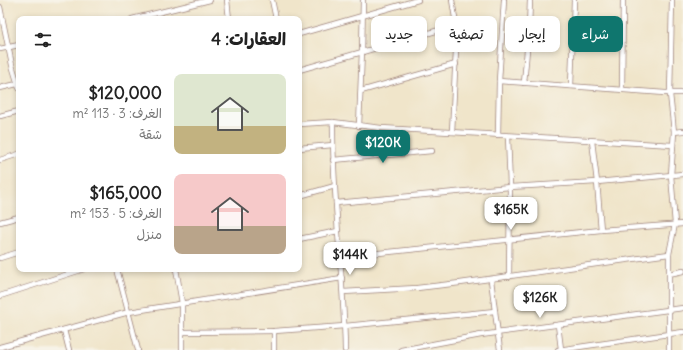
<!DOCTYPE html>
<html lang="ar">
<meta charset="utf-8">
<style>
body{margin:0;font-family:Delius,"Playpen Sans Arabic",sans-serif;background:#f2f2f2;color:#222;direction:rtl;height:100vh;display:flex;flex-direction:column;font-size:15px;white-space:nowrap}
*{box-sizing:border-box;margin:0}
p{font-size:13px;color:#767676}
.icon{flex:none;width:22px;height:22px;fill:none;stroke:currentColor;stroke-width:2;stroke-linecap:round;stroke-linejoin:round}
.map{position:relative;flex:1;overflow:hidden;direction:ltr}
.side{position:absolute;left:16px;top:16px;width:286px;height:256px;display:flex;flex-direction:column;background:#fff;border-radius:8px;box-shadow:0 2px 6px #0003;direction:rtl}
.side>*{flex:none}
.top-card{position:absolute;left:314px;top:16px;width:309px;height:36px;direction:rtl;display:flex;gap:8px}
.price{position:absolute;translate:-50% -34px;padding:0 9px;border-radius:8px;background:#fff;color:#222;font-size:13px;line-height:26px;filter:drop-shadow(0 1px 2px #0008)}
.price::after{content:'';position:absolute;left:50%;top:24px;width:12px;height:9px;margin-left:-6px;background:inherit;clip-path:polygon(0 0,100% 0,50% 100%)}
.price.active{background:#0f766e;color:#fff}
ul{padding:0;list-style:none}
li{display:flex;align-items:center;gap:12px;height:100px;padding:0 16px}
li span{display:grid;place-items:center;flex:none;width:112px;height:80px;border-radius:8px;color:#555}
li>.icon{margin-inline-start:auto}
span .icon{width:48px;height:48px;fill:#fffc;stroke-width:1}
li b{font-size:17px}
h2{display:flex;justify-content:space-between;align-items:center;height:48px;padding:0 16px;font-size:17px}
.pill{padding:0 14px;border-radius:8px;background:#fff;box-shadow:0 2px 6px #0003;font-size:14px;line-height:36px}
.pill.active{background:#0f766e;color:#fff}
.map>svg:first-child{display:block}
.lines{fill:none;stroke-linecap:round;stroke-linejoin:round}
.minor-casing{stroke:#9d827a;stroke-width:6}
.minor{stroke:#fff;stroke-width:4.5}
</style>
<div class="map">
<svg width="683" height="350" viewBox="0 0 683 350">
<rect width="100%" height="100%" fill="#f7f3e8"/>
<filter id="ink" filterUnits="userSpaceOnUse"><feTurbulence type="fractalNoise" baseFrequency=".025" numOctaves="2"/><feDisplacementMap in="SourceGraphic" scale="8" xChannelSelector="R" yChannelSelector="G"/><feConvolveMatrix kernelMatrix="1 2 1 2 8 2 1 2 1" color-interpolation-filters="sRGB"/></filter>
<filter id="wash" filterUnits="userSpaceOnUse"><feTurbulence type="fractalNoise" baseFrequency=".012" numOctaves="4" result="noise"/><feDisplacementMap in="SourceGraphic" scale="16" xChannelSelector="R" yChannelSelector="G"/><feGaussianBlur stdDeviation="0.9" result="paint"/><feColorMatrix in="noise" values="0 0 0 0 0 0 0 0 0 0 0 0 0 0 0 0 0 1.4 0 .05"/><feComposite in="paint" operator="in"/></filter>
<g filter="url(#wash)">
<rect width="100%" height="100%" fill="#f0e5ca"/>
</g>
<g filter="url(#ink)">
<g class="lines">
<g class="minor-casing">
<g id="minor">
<path d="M227 0 229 19"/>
<path d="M272 0 276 19"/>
<path d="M0 7 12 65 19 88"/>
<path d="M132 19 210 0"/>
<path d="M299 34 418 0"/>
<path d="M0 49 19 45"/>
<path d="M299 70 457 25"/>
<path d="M499 81 665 93H683"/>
<path d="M524 83 529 28 530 0"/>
<path d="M571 86 574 0"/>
<path d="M0 88 17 84"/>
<path d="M622 89 623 0"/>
<path d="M361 91 456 64"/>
<path d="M0 116 19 111"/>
<path d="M333 122C332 198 344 274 345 350"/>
<path d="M299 124 333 122 381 128 673 145"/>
<path d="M359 126 362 51 363 0"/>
<path d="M452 132 457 30 452 0"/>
<path d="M674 132 683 131"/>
<path d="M498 135 499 81 504 0"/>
<path d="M508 136 510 187 509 277"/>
<path d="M592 141 597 182 601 230"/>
<path d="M299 148 333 145"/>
<path d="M0 160 19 154"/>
<path d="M333 160 432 151"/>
<path d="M299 196 335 186"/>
<path d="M336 203 510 187 597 182 683 174"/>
<path d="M0 222 19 217"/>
<path d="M299 239 338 231"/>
<path d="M340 257 601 230 683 224"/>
<path d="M0 258 19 252"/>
<path d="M117 269 138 350"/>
<path d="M176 269 182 303V350"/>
<path d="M669 274 683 271"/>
<path d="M491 280 500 350"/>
<path d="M343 292 417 288 460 283 669 254"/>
<path d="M0 296 84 269"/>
<path d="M558 325 561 349"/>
<path d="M64 330 69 350"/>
<path d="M274 331V350"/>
<path d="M183 332 274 331 345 326 495 311"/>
<path d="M0 347 129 312 342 278"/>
<path d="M401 350 481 335 683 308"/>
<path d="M558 350 683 332"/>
<path d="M669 350V254L675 224 671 175 674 132 670 94 672 0"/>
</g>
</g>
<use href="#minor" class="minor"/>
</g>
</g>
</svg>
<b class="price active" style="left:383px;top:164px">$120K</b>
<b class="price" style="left:511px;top:231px">$165K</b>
<b class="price" style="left:350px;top:276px">$144K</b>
<b class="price" style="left:540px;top:319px">$126K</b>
<div class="top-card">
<a class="pill active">شراء</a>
<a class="pill">إيجار</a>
<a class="pill">تصفية</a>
<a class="pill">جديد</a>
</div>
<section class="side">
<h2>العقارات: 4<svg class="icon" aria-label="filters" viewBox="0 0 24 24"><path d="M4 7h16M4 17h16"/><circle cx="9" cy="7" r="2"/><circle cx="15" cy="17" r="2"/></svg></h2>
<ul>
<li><span style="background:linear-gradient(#dfe7d0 65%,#c2b280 0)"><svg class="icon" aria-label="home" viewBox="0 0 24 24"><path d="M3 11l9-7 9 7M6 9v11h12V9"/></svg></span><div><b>$120,000</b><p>الغرف: 3 · 113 m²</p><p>شقة</p></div></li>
<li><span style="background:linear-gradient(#f6c9c9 65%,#b9a48a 0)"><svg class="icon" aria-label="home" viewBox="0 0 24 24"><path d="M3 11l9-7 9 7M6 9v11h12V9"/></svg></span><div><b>$165,000</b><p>الغرف: 5 · 153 m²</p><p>منزل</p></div></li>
</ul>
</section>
</div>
